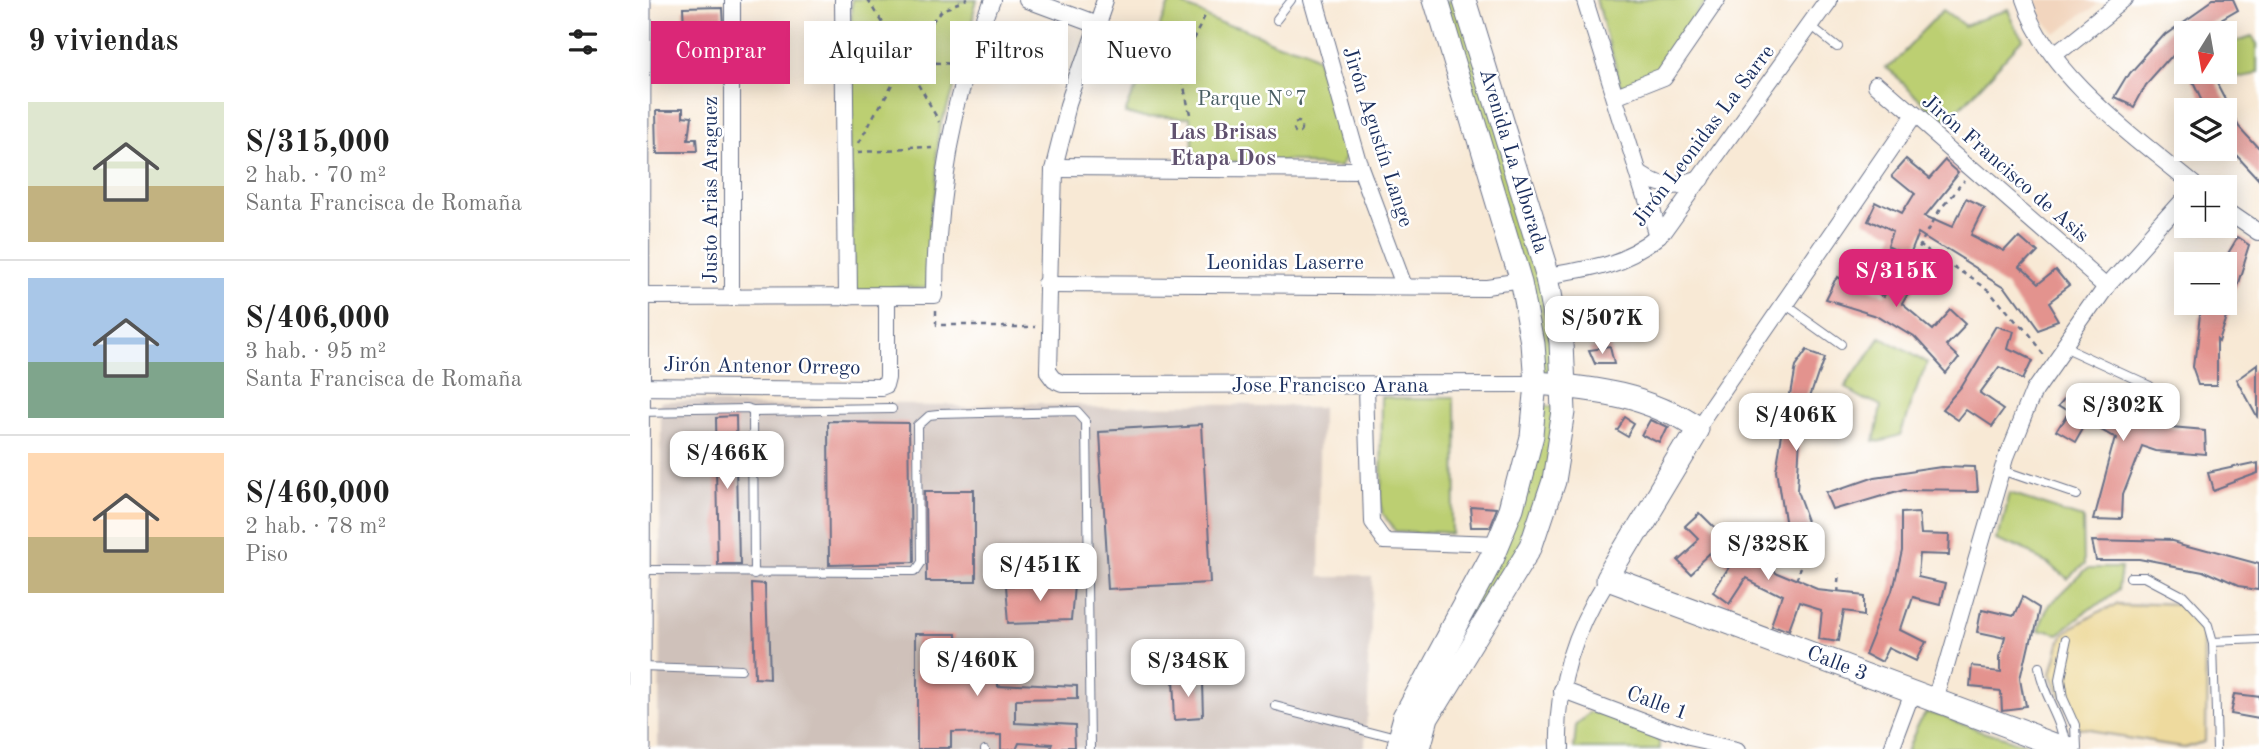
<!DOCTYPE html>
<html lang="es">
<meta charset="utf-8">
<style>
body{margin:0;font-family:"Old Standard TT",serif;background:#f6f6f6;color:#222;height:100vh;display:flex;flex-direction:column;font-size:26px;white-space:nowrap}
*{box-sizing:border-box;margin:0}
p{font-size:23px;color:#767676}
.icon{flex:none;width:38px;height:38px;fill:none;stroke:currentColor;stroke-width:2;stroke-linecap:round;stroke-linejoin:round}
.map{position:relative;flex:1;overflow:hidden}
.sheet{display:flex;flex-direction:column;background:#fff;width:630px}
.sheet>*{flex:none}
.banner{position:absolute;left:21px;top:21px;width:665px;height:63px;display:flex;gap:14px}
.needle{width:46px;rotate:191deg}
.controls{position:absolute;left:1544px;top:21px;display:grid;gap:14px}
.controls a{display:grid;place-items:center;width:63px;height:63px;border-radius:0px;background:#fff;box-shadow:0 4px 18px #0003;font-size:35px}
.price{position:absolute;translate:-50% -60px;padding:0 16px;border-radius:14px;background:#fff;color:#222;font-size:23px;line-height:46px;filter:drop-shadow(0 2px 4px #0008)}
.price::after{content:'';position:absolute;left:50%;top:42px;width:21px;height:16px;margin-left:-10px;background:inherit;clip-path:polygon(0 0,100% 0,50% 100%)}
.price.on{background:#db2777;color:#fff}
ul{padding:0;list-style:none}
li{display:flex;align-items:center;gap:21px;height:175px;padding:0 28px}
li+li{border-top:2px solid #e0e0e0}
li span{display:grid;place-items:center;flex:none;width:196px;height:140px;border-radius:0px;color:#555}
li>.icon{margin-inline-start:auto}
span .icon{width:84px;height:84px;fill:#fffc;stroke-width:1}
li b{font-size:30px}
h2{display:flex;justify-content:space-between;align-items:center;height:84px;padding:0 28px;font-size:30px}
.pill{padding:0 24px;border-radius:0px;background:#fff;box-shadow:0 4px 18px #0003;font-size:24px;line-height:63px}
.pill.on{background:#db2777;color:#fff}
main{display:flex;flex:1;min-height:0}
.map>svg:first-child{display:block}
.built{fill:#f2d5be}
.industrial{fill:#cfc1ba}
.green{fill:#bccf72;stroke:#6c7f68;stroke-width:2}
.sand{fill:#eeda9e;stroke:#84847e;stroke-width:2}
.building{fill:#e3938e}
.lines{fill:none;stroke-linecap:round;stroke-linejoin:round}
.lane-casing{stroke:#687088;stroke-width:10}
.street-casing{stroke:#687088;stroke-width:18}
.secondary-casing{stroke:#687088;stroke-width:25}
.path{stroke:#687088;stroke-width:2.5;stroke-dasharray:5 5;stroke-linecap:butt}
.lane{stroke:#fff;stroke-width:8}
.street{stroke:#fff;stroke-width:16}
.secondary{stroke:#fff;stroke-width:23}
.labels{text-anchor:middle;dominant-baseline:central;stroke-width:5;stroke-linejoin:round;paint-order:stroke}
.park-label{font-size:21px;fill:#4b5f64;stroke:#fff}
.street-label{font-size:21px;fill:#1b2f5e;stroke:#fff}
.neighbourhood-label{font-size:23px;font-weight:bold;fill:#61526f;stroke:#fff}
</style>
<main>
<section class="sheet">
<h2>9 viviendas<svg class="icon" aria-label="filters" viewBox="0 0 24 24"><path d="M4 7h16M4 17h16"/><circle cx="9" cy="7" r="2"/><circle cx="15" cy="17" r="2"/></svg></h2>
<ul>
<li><span style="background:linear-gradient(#dfe7d0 60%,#c2b280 0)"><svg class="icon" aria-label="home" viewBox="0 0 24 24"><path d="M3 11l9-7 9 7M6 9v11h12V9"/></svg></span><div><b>S/315,000</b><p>2 hab. · 70 m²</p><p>Santa Francisca de Romaña</p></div></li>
<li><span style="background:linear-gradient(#a9c7e8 60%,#7fa58c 0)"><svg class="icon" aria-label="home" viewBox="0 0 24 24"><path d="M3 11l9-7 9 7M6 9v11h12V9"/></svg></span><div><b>S/406,000</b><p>3 hab. · 95 m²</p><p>Santa Francisca de Romaña</p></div></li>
<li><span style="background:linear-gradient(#ffd9b3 60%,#c2b280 0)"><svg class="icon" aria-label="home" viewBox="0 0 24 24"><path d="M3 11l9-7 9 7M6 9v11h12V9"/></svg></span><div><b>S/460,000</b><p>2 hab. · 78 m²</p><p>Piso</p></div></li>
</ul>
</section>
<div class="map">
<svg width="1629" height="749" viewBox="0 0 1629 749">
<rect width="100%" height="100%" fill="#fff"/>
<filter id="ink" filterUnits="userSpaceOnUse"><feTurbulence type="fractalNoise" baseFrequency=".0143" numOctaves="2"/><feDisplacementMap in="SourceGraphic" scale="14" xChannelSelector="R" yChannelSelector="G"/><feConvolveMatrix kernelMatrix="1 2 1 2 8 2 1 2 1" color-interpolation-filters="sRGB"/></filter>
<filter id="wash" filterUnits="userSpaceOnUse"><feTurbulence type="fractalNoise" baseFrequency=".00686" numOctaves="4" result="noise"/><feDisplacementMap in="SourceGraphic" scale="28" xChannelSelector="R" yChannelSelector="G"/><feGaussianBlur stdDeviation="1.57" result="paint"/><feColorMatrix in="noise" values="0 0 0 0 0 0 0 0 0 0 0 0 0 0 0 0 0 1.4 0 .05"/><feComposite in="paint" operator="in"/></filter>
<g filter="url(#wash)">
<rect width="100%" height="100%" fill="#f8e9d5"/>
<path class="built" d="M1409 0H1468L1427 33 1413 18Z"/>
<path class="industrial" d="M32 404 692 406 689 576H740L736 749H30Z"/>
<g class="green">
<path d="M222 0H348L311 122 298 224V287L224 289Z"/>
<path d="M541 0 689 57 722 150 714 164 561 161 560 116 495 113Z"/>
<path d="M817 0H830L910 269 925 376 904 374Z"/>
<path d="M967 0H1080L1028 74 991 86Z"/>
<path d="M1313 10 1334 25 1380 10 1393 38 1316 121 1256 68Z"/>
<path d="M1624 36 1629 44V73L1587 81 1584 72H1594V44Z"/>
<path d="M1250 338 1296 365 1272 435 1242 442 1249 408 1215 389Z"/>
<path d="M753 398H823L824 534 763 531 752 515Z"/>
<path d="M913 406 924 407 920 461 893 548 800 697Z"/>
<path d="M1380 495 1452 518 1453 565 1437 578 1419 562 1369 539Z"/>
<path d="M1457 569H1489L1486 590 1429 634 1410 629C1415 604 1438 586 1457 569Z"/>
<path d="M1297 712 1414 749H1278L1287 727Z"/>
<path d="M958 713C971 712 1019 729 1027 738 1029 741 1030 745 1030 749H943L945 726Z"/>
</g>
<path class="sand" d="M1485 603 1555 605 1577 631 1576 741 1553 747 1447 730 1423 671 1434 634Z"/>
<g id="blocks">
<g class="building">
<path d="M1582 0H1603L1608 11 1570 33H1556V66L1548 49 1516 85 1504 107 1484 98 1499 73 1535 33Z"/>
<path d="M91 8 92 28 54 29 53 9Z"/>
<path d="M1557 72H1580L1608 126 1629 149V179L1594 141V110H1575Z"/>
<path d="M27 109H52V118L60 119 57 140H65L66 152H28Z"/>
<path d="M1315 159 1330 172 1296 214 1323 226 1336 201 1355 210 1342 236 1375 253 1390 237 1406 251 1389 269 1406 285 1425 270 1439 287 1418 303 1429 321 1407 329 1376 286 1289 232 1279 258 1258 248 1263 234 1236 221 1245 202 1271 215 1284 194 1262 176 1276 160 1298 178Z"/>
<path d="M1608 237 1620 245 1589 343 1587 341V384H1569L1563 367 1569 317 1575 303H1594V260Z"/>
<path d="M1219 251 1240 257 1231 285 1255 296 1269 271 1287 282 1273 306 1301 329 1320 308 1336 323 1316 344 1329 356 1316 373 1284 338 1248 316 1196 300 1208 276 1211 278Z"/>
<path d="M1369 326 1384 331 1379 349 1401 360 1392 379 1369 368 1350 394 1373 410 1361 427 1337 411 1329 421 1313 410 1331 389Z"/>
<path d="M981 347 985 364H964L958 350Z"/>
<path d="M1176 350 1193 356 1171 421 1167 492 1187 546 1171 557 1155 528 1146 469 1164 367Z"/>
<path d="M1629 365V419L1608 380Z"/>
<path d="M1444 386 1497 417 1518 425 1575 430 1576 455 1526 451 1511 446 1492 495 1491 519 1464 518 1486 437 1458 421 1445 444 1426 433 1440 410 1429 403Z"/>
<path d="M106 417 109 565H87L84 418Z"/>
<path d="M993 417 1004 424 997 436 985 429Z"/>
<path d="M1022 420 1039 428 1031 445 1013 436Z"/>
<path d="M198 422 279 423 281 563 199 565Z"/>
<path d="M573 425 581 584 479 589 469 431Z"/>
<path d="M1629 462V473L1583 490 1578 473Z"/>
<path d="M1312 467 1345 468 1347 491 1272 490 1205 510 1198 493 1244 477Z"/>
<path d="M295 491H344V580H296Z"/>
<path d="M840 505 868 507 860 527H842Z"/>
<path d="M1291 512 1293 533 1320 534 1319 555 1291 554 1289 577 1315 583 1310 604 1283 597 1272 630 1296 642 1287 661 1260 648 1253 662 1236 653 1261 591 1270 551V513Z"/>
<path d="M1070 514 1095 539 1146 572 1189 590 1234 595V615L1212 612 1207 642 1189 639 1192 611 1169 604 1159 631 1142 624 1152 596 1116 578 1099 604 1084 593 1100 568 1082 553 1060 573 1046 559 1068 539 1056 527Z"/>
<path d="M1463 539 1544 541 1629 564V590L1607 587 1572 571 1509 559H1467Z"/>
<path d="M121 582 136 583 139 680 124 679Z"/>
<path d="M444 584 441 621 378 623 375 587Z"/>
<path d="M1391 599 1407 609 1391 679 1396 707 1371 710 1370 690 1340 687 1342 666 1371 669V654L1376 637 1348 631 1352 610 1383 617Z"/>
<path d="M288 634H325V647H367L368 684 446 688V700L385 701V723L444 726 445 749H418L420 744 389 742 386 749H372V733L321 734V749H288Z"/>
<path d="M543 681H571L572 716 545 718Z"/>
<path d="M1605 693 1629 696V718L1601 713Z"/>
</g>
</g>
</g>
<g filter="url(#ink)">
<use href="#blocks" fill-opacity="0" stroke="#687088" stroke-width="2"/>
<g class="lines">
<g class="lane-casing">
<g id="lane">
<path d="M648 19 663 0"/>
<path d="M1182 27 1206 46"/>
<path d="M1154 304 1210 344"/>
<path d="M1432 346 1519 386"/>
<path d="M10 411 117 409 124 411 125 573"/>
<path d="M124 411 262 409"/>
<path d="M1373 469 1446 494"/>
<path d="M10 571 283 572 289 563 288 425 299 415 308 414 447 411 456 421 460 749"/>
<path d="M1501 577H1517L1553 596 1579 624 1584 642 1587 749"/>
<path d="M1437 640 1429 678 1432 697 1445 726 1446 749"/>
<path d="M1584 642 1629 640"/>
<path d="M11 666 111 669"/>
<path d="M1410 667C1414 697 1434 716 1436 746"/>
<path d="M646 706 766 737"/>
<path d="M356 748V749"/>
</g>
</g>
<g class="street-casing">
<g id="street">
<path d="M102 0V297"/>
<path d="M214 0 217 297"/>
<path d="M399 0 466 25"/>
<path d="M475 0 439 105 423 168 418 373 424 381 433 385 906 384"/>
<path d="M684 0 732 170 775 285"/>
<path d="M955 0 1029 236"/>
<path d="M1393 0C1417 75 1507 138 1566 187"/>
<path d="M1424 56 1494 0"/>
<path d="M1247 84 1477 285"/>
<path d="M986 96 1034 77 1087 0"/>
<path d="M423 168 732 170"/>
<path d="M1011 173C1032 187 1048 188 1071 179"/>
<path d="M1594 208 1629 232"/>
<path d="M919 276C959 269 997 263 1029 236L1199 0"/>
<path d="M418 284 857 287 891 282"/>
<path d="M8 297 306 296C306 192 323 97 361 0"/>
<path d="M737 386 741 522 754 540 869 544"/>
<path d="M0 387 251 389 256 387 258 379V297"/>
<path d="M1068 429 1282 118"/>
<path d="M932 691 1058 738 1109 749"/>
<path d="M1306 701 1377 456 1404 389 1477 285 1556 197"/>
<path d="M929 749C927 686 945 632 978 579"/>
<path d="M1262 749 1283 693"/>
</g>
</g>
<g class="secondary-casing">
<g id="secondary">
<path d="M906 384C964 388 1020 395 1068 429L978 579 1437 749"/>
<path d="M8 749 9 0"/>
<path d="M767 749 776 717 862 557 882 509 901 436 906 384 903 344 891 282 806 0"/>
<path d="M788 749 796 719 901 547 923 481 934 412 931 342 919 276 834 0"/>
</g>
</g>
<g class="path">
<path d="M238 0 265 46"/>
<path d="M285 45 312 9 338 0"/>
<path d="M230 63H257"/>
<path d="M293 63 323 65"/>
<path d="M283 77 309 121"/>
<path d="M561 113 550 65 577 15"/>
<circle cx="668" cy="128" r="5"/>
<path d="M230 142 266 75"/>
<path d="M229 151 303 148"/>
<path d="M1289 244 1361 290 1412 352"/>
<path d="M1275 274 1311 207 1336 180"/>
<path d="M306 312V326H404"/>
<path d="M1166 581 1172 568"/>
<path d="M1209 593 1211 573"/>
</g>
<use href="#lane" class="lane"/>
<use href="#street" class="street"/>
<use href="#secondary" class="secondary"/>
</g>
</g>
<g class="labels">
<g class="park-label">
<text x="622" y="99">Parque N°7</text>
</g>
<g class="street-label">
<text transform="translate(1074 136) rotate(-53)">Jirón Leonidas La Sarre</text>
<text transform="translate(747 137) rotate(72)">Jirón Agustín Lange</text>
<text transform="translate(883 161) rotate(73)">Avenida La Alborada</text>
<text transform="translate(1375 169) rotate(41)">Jirón Francisco de Asis</text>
<text transform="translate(81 190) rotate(-90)">Justo Arias Araguez</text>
<text x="655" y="263">Leonidas Laserre</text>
<text transform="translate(132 367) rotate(1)">Jirón Antenor Orrego</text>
<text x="700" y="386">Jose Francisco Arana</text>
<text transform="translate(1207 664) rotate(21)">Calle 3</text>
<text transform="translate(1027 704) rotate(20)">Calle 1</text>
</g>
<g class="neighbourhood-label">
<text x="593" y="132">Las Brisas<tspan x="593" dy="26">Etapa Dos</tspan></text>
</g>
</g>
</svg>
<div class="controls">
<a><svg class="needle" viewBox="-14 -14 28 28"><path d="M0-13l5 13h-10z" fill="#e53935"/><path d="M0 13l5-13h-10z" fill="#767676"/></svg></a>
<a><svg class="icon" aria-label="layers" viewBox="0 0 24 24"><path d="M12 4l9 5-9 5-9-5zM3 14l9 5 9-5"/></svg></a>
<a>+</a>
<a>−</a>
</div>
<b class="price on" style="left:1266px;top:309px">S/315K</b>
<b class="price" style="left:972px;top:356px">S/507K</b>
<b class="price" style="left:1493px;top:443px">S/302K</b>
<b class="price" style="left:1166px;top:453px">S/406K</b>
<b class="price" style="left:97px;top:491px">S/466K</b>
<b class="price" style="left:1138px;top:582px">S/328K</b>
<b class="price" style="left:410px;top:603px">S/451K</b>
<b class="price" style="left:347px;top:698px">S/460K</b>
<b class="price" style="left:558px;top:699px">S/348K</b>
<div class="banner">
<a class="pill on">Comprar</a>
<a class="pill">Alquilar</a>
<a class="pill">Filtros</a>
<a class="pill">Nuevo</a>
</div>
</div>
</main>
